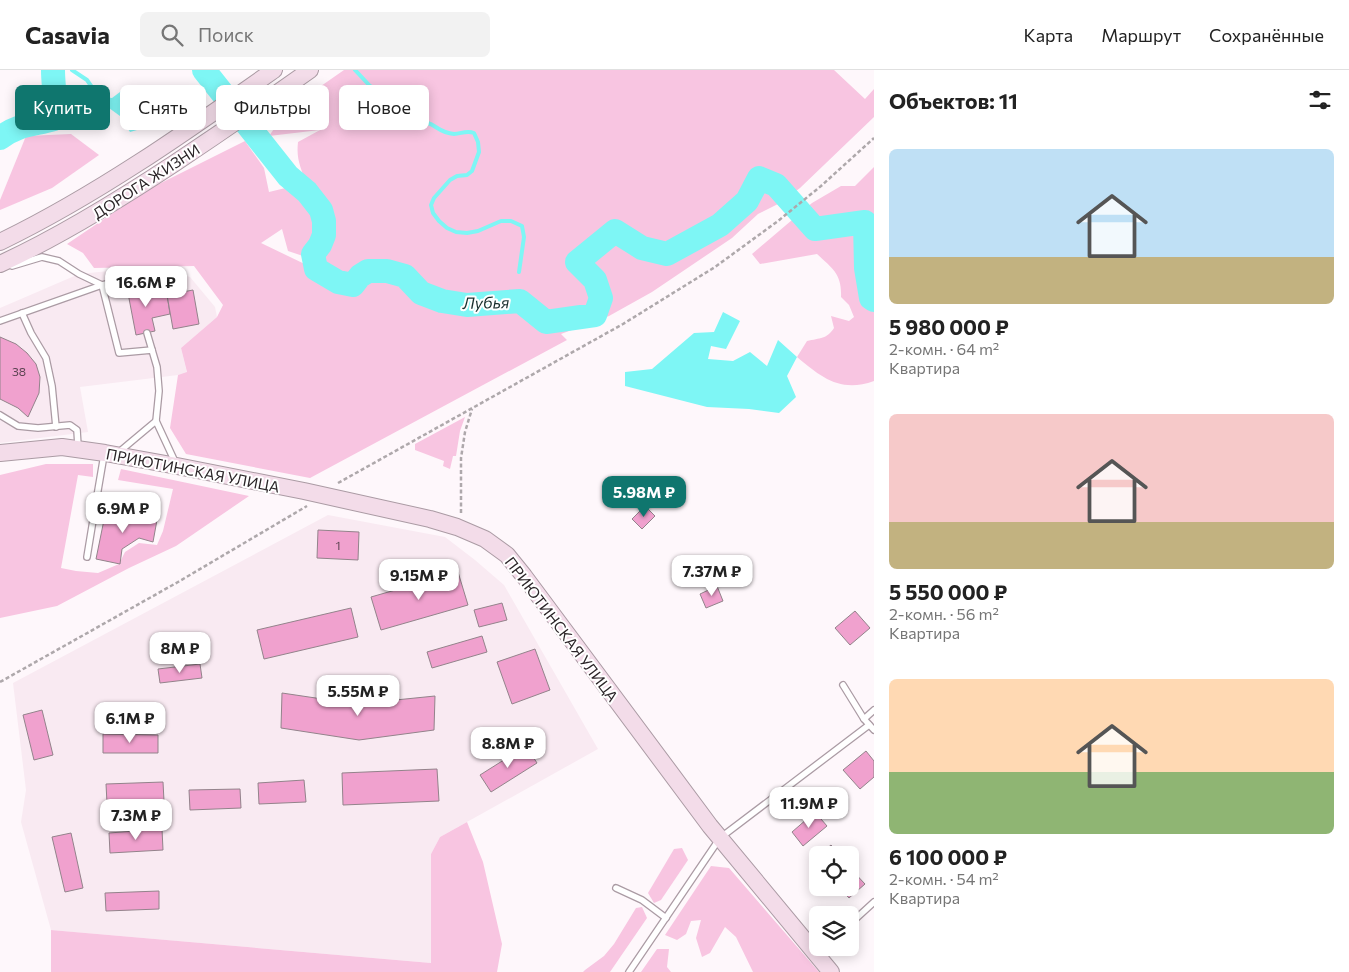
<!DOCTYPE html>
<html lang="ru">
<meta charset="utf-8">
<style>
body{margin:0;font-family:Commissioner,sans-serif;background:#f2f2f2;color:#222;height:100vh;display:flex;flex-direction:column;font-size:19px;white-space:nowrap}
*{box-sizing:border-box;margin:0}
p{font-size:16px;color:#767676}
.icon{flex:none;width:28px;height:28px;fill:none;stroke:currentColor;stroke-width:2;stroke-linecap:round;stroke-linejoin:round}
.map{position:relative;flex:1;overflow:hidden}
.side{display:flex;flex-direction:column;background:#fff;width:475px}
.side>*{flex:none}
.hud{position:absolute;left:15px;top:15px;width:475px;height:45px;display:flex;gap:10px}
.buttons{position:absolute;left:809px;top:776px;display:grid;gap:10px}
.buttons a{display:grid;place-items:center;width:50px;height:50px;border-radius:8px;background:#fff;box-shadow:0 2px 12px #0003;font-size:25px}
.price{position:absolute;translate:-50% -42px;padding:0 11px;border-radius:10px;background:#fff;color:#222;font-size:16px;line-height:32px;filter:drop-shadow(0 1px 2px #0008)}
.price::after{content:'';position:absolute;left:50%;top:30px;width:15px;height:11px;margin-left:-8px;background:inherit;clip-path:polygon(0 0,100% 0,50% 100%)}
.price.selected{background:#0f766e;color:#fff}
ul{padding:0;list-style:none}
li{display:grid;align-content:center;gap:10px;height:265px;padding:0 15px}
li span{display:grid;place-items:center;height:155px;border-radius:8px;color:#555}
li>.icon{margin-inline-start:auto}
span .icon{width:90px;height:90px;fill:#fffc;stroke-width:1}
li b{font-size:21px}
h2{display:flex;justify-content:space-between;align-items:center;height:60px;padding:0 15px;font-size:21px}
.tag{padding:0 18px;border-radius:8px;background:#fff;box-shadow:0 2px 12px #0003;font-size:18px;line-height:45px}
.tag.selected{background:#0f766e;color:#fff}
header{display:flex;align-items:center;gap:30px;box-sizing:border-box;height:70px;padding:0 25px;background:#fff;border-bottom:1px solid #e0e0e0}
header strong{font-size:24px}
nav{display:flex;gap:28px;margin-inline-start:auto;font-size:18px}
.search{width:350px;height:45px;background:#f2f2f2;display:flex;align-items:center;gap:12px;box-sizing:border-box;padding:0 18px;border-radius:8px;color:#767676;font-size:19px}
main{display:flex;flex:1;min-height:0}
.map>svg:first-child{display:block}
.built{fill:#f9eaf2}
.green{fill:#f8c5e1;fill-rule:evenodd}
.water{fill:#7ef6f5}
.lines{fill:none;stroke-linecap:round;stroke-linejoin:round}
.stream{stroke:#7ef6f5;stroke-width:4}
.river{stroke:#7ef6f5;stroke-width:24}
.building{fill:#f0a1ce;stroke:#93838b}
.lane-casing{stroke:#ab9ba4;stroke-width:8}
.secondary-casing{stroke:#ab9ba4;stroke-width:18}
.path{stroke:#aea8ab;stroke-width:2.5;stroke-dasharray:4 2.5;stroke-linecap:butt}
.lane{stroke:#fff;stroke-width:5.5}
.secondary{stroke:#f3dce9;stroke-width:16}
.labels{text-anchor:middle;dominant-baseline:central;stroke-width:4;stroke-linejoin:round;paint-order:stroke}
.number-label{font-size:12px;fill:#5c4452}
.street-label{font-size:15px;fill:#2b2528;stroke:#fff}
.water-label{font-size:16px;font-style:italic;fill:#182e2d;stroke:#fff}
</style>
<header>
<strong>Casavia</strong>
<div class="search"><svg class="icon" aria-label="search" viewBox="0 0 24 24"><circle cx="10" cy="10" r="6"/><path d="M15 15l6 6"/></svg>Поиск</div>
<nav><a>Карта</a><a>Маршрут</a><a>Сохранённые</a></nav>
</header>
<main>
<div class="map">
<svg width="874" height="902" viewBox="0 0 874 902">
<rect width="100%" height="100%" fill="#fef7fb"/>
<g class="built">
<path d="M159 196 190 207 215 237 217 247 181 278 187 303 178 305 80 317 88 362 0 373V238L79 204Z"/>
<path d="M328 445 445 467 475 490 504 515 598 679 440 767 431 784V893L51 860 21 752 26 720 13 613Z"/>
</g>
<g class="green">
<path d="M344 0H834L865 29 874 19V47L800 118 780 133 758 144 732 168 652 222 609 246 561 264 567 270 310 408 186 384 170 358 178 305 187 302 181 278 217 247 223 235 194 196 94 198 83 183 67 174 147 120 245 71 264 98 269 122 306 113C301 97 296 90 298 72L320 60 269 66 288 39ZM282 159 288 181 306 187 315 199 261 173Z"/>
<path d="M71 64 99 85 52 118 0 140V130L26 66Z"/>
<path d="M874 97V311C841 323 822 308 797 287L807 271C820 268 827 269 834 258L831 246 849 251 854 247 849 235 841 227C842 204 833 199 817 184L760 194 752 184 812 133 841 116H855Z"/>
<path d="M465 347 460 361 456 386H453L450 399 443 396 444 391 415 380V374Z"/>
<path d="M46 394H93V407L78 405 61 498 76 501 98 503 119 494 125 482 139 473 157 475 163 461 173 419 118 410 121 399 249 426 176 476 129 498 57 536 0 548V405Z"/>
<path d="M467 752 483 792 502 874 497 902H51V860L431 893V784L440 767Z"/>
<path d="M682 778 688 790 661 830 654 833 648 823 674 779Z"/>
<path d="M711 796 729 798 819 902H753L736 867 725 857 710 883 702 887 696 868 701 850 691 851 686 864 677 870 665 865Z"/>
<path d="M642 837 647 848 610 902H583L585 900 604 886 614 874 636 838Z"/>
<path d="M657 879H669L667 897 671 902H641Z"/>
</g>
<g class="water">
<path d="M128 16 152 22 164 38 144 58 130 62 120 46 109 38 98 26 112 28Z"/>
<path d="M723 242 740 251 726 279 711 276 708 289 733 291 750 282 767 296 778 270 797 287 787 306 796 327 779 343 749 339 707 337 625 316V302L652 299 694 263 714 262Z"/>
</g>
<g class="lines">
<g class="stream">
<path d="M72 0 87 10 98 26"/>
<path d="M355 0 370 16 392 29 407 51C413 51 421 51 428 53 437 56 440 63 454 64 461 64 466 60 474 63L478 72 479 82 472 101 467 105 457 106 450 110 434 128 431 135 433 143 439 151 447 158 456 162 467 163 478 161 501 151H511L522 156 524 167 519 202"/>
</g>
<g class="river">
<path d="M204 0 288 106 307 122 321 140 324 151V165L320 175 313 184 316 199 338 212 353 215 360 206 368 201H387L405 206 421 223 442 231 467 235 520 231 546 252 595 245 601 228 595 210 577 192 615 161 642 178 667 184 720 155 747 131 759 108 776 115 815 159 865 152 866 198 871 228 874 230"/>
<path d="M0 68C18 54 34 55 54 49 57 33 53 17 53 0"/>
</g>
</g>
<g class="building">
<path d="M147 214 149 228 167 225 170 244 152 248 155 261 136 265 127 218Z"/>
<path d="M193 220 199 254 173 259 167 225Z"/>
<path d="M0 267 16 274 27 283 36 294 40 307 39 323 28 347 18 338 0 329Z"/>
<path d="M645 436 655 446 642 459 632 449Z"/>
<path d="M106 440 157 450 153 472 139 468 122 479 120 494 96 489Z"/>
<path d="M318 460 359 462 358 490 317 488Z"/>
<path d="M458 502 468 535 381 560 371 527Z"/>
<path d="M717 516 723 531 706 538 700 524Z"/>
<path d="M502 533 507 550 479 557 474 540Z"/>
<path d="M351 538 358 567 264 589 257 560Z"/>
<path d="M855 541 870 558 850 575 835 558Z"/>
<path d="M482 566 487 582 432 598 427 582Z"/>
<path d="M535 579 550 620 512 634 497 592Z"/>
<path d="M200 594 202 608 160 613 158 599Z"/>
<path d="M282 623 356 634 435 626 434 660 359 670 281 658Z"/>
<path d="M42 640 53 685 34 690 23 645Z"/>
<path d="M103 664 158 665V683H103Z"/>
<path d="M526 676 537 693 491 722 480 705Z"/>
<path d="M866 681 874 691V707L860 719 843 700Z"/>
<path d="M437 699 439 731 343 735 342 703Z"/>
<path d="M304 710 306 732 259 734 258 713Z"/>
<path d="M163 712 164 731 107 733 106 714Z"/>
<path d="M240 719 241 738 190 740 189 720Z"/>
<path d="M815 742 827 756 803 776 792 762Z"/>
<path d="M162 759 163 780 110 783 109 763Z"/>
<path d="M71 763 83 818 65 822 52 767Z"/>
<path d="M831 775 838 783 835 785H819Z"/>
<path d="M850 798 865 814 849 828 840 818H850Z"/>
<path d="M159 821V839L106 841 105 823Z"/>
</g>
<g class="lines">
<g class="lane-casing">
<g id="lane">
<path d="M12 196 42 187 59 191 79 204 102 215"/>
<path d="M102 215 119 283 152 280 157 297 159 321 156 351 176 394"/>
<path d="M22 243 31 263 46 288 52 316 56 357"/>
<path d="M0 251 102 215 136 207 139 216"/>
<path d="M147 263 152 280"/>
<path d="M0 345 18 356 38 358 70 355 77 360 78 376"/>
<path d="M119 382 156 351"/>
<path d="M104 385 97 426 153 438"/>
<path d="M87 487 97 426"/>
<path d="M843 615 864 649 874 660"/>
<path d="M864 649 874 640"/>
<path d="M616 818 642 830 666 848"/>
<path d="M850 854 874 832"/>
<path d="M629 902 720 768 869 655"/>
</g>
</g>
<g class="secondary-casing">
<g id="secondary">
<path d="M0 172C97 125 186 62 274 0"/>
<path d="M0 194C61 166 119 130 175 93 220 63 265 32 310 0"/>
<path d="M0 383 62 377 105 383 177 396 304 421 430 449 457 457 485 469 507 485 524 506 710 756 831 902"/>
</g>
</g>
<g class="path">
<path d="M338 413 623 254 715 197 778 151 821 116 874 68"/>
<path d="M461 443V388L465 362 472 339"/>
<path d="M0 612 178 512 307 436"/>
</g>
<use href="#lane" class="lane"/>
<use href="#secondary" class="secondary"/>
</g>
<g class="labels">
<g class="number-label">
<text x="19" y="301">38</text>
<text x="338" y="475">1</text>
</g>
<g class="street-label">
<text transform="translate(146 111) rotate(-33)">ДОРОГА ЖИЗНИ</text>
<text transform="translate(193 400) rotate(11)">ПРИЮТИНСКАЯ УЛИЦА</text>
<text transform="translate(562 559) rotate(53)">ПРИЮТИНСКАЯ УЛИЦА</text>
</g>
<g class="water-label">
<text transform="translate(486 232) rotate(-1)">Лубья</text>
</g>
</g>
</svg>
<div class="buttons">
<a><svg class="icon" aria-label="locate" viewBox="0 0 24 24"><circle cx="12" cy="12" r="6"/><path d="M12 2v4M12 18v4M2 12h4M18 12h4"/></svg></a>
<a><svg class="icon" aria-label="layers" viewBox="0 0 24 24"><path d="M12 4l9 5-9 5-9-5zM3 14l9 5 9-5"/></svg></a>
</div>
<b class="price" style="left:146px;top:238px">16.6M ₽</b>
<b class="price selected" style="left:644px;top:448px">5.98M ₽</b>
<b class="price" style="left:123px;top:464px">6.9M ₽</b>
<b class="price" style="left:712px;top:527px">7.37M ₽</b>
<b class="price" style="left:419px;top:531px">9.15M ₽</b>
<b class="price" style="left:180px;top:604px">8M ₽</b>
<b class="price" style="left:358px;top:647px">5.55M ₽</b>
<b class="price" style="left:130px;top:674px">6.1M ₽</b>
<b class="price" style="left:508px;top:699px">8.8M ₽</b>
<b class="price" style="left:809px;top:759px">11.9M ₽</b>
<b class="price" style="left:136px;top:771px">7.3M ₽</b>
<div class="hud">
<a class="tag selected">Купить</a>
<a class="tag">Снять</a>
<a class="tag">Фильтры</a>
<a class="tag">Новое</a>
</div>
</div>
<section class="side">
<h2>Объектов: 11<svg class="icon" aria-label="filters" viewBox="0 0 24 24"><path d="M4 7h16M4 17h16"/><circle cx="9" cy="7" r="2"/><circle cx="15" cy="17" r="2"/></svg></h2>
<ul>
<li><span style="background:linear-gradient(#bfe0f5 70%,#c2b280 0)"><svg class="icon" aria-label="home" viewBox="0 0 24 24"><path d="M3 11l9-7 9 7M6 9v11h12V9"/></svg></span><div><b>5 980 000 ₽</b><p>2-комн. · 64 m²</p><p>Квартира</p></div></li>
<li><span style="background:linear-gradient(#f6c9c9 70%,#c2b280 0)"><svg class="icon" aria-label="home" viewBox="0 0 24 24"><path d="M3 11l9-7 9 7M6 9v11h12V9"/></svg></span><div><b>5 550 000 ₽</b><p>2-комн. · 56 m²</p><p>Квартира</p></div></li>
<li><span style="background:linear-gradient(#ffd9b3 60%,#8fb573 0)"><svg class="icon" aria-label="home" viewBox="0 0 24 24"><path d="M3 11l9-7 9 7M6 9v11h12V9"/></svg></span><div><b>6 100 000 ₽</b><p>2-комн. · 54 m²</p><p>Квартира</p></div></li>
</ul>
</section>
</main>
